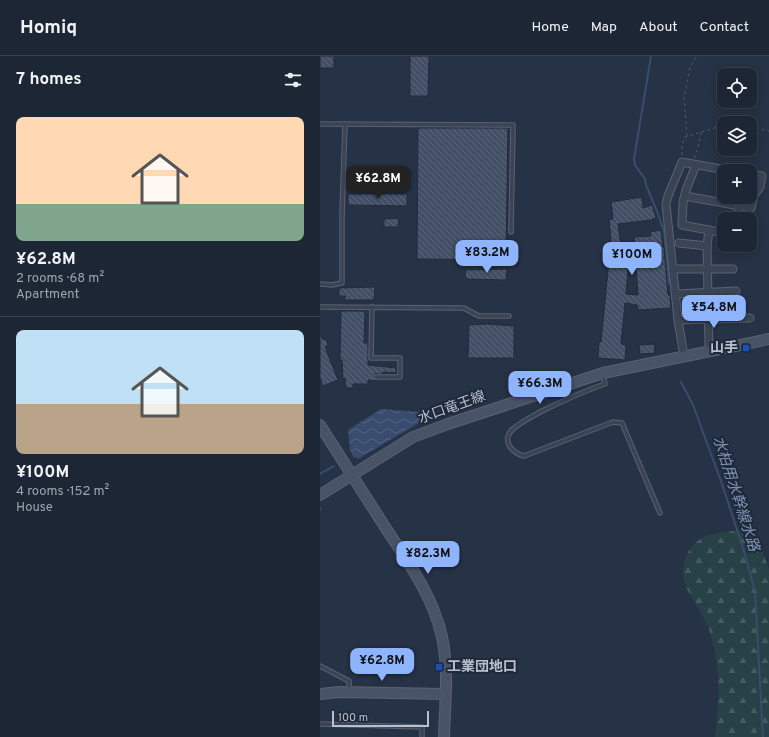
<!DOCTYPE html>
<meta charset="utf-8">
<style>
body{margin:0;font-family:Overpass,"Noto Sans JP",sans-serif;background:#293240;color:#f1f3f6;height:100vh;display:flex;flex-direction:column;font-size:15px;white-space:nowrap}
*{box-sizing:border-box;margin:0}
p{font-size:13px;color:#a0a5ac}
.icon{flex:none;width:22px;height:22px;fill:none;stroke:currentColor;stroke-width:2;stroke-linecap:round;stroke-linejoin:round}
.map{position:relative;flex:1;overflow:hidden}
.side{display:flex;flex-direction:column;background:#1c2634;width:320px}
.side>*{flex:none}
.tools{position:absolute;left:397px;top:12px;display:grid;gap:8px}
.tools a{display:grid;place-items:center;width:40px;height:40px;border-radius:8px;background:#1c2634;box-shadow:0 2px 10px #0003,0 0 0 1px #3a434f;font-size:20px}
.scale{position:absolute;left:12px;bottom:10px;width:97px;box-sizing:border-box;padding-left:4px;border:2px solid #b8c0ce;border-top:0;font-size:11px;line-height:14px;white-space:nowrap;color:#b8c0ce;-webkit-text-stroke:3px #1f293a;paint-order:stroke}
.price{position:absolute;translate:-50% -34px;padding:0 9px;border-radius:8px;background:#8eb4fd;color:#111;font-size:13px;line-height:26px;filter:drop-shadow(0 1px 2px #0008)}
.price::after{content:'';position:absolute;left:50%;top:24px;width:12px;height:9px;margin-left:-6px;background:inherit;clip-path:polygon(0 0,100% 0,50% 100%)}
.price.selected{background:#222;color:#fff}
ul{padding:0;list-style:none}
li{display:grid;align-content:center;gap:8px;height:212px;padding:0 16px}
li+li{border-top:1px solid #3a434f}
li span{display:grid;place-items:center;height:124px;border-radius:8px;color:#555}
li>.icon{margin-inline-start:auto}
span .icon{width:72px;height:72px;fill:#fffc;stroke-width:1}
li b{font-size:17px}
h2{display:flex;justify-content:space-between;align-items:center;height:48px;padding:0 16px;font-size:17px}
header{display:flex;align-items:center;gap:24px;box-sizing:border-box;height:56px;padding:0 20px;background:#1c2634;border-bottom:1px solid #3a434f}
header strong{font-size:19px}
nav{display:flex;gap:22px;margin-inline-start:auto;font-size:14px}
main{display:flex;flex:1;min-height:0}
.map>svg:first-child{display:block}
.forest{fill:url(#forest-firs)}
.water{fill:url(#water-waves)}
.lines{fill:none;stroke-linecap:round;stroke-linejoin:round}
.stream{stroke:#394c6d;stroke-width:2}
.building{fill:url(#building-back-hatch);stroke:#212b3c}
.lane-casing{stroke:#596272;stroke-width:5.5}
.street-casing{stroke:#596272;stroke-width:9}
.secondary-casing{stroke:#596272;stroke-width:12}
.path{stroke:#475e62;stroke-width:1;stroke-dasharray:3 3;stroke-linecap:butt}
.lane{stroke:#3b4454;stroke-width:3.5}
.street{stroke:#3b4454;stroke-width:7}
.secondary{stroke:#495368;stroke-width:10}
.transit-dot{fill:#1a4fb4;stroke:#1f293a;stroke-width:1.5}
.labels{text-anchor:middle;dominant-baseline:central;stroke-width:4;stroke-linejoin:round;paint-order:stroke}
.poi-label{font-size:14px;font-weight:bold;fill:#b8c0ce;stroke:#1f293a;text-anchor:end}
.street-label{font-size:14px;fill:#b8c0ce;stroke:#1f293a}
.water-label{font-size:15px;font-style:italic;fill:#7e94b6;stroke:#1f293a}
</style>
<header>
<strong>Homiq</strong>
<nav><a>Home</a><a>Map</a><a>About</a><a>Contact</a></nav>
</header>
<main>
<section class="side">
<h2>7 homes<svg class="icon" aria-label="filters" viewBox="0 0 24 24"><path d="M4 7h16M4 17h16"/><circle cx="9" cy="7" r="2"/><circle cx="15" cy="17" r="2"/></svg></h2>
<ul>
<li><span style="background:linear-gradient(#ffd9b3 70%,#7fa58c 0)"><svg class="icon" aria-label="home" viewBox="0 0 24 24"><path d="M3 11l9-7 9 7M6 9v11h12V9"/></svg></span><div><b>¥62.8M</b><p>2 rooms · 68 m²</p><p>Apartment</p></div></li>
<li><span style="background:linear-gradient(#bfe0f5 60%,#b9a48a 0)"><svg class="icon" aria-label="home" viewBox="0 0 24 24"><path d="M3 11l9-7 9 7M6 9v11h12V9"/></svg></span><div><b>¥100M</b><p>4 rooms · 152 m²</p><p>House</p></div></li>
</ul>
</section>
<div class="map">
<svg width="449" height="681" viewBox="0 0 449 681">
<defs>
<pattern id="forest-firs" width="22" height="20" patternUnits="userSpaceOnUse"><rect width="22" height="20" fill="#284146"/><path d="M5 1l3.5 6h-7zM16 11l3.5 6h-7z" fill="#455b60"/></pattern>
<pattern id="water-waves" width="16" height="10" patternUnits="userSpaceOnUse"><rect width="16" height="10" fill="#394c6d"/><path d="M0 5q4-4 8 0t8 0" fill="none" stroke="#546481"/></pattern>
<pattern id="building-back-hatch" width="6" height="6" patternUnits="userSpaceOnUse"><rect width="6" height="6" fill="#424f65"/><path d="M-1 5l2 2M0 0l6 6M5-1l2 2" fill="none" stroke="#5b677a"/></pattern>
</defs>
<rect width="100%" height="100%" fill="#263245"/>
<path class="forest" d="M420 474C439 476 443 498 449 513V681H395C400 640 401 616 390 576 385 560 374 548 367 533 358 515 365 490 384 481 395 476 408 476 420 474Z"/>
<path class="water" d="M61 353 99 356 104 364 38 403 36 401 34 402 30 394 28 374Z"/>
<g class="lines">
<g class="stream">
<path d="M331 0 314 103 315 109 325 123 326 129 338 158 344 175 349 228"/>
<path d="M361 326 373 349 402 428 424 495 435 536 443 681"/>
<path d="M0 418 14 410"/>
<path d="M0 452V454"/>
</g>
</g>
<g class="building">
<rect x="0" y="0" width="14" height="12"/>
<path d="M90 0H109L108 40H90Z"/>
<path d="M98 72H188L186 204 97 203Z"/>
<path d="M28 138H87V150L28 149Z"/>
<path d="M322 141 323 152 332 149 336 162 331 164 298 168 301 190H310L306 238 318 239 314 181 331 180 330 176 341 174 343 191H344L348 239H350L351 252 318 254 317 249 305 247 301 288 306 289 305 304 278 302 279 286H281L291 184 289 164 293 163 291 146Z"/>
<path d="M79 162 78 171H64V163Z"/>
<path d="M187 213 186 224 146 223 145 214Z"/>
<path d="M55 231 54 244H25V240H19V232Z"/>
<path d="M21 255H45L44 287H48V309L76 312V317L63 316V318H55L53 321 56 325 48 324V328H33V332H26L25 322 23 323 22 304H20Z"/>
<path d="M168 268 194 270V302H148L149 269Z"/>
<path d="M0 278 3 284 6 283 8 289 5 291 18 324 3 330 0 322Z"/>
<path d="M334 288 335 297 320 298 319 289Z"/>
</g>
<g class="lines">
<g class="lane-casing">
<g id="lane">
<path d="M0 68 193 69 191 176"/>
<path d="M0 228 12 229 22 227V159L25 68"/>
<path d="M0 251 144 252 159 260H189"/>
<path d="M52 251 51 302H80V321H56"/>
<path d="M283 318 285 328C263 335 243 345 222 355 213 360 201 366 193 373 188 377 186 384 189 389 192 395 197 398 204 400L293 366 302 367 340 457"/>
<path d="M0 610 29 625V635"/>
<path d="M0 668 102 671V681"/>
</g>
</g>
<g class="street-casing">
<g id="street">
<path d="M376 109 366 134 363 146 362 169 404 177"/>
<path d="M365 140 431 152 434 139 440 131 442 120 430 118"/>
<path d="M414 163 418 156V150"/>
<path d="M389 174 387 190 389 295"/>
<path d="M359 187 387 190"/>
<path d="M354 213H413"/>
<path d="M356 238 416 235"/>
<path d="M358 264 430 262"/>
<path d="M364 300 358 264 346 148 348 140 362 106 412 115"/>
</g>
</g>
<g class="secondary-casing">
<g id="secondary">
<path d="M0 369C22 403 43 437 65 471 88 506 113 540 122 581 129 613 125 648 124 681"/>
<path d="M0 439 93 381 128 368 283 317 449 283"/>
<path d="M0 638 19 636 125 638"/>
</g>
</g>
<g class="path">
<path d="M430 71 449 75"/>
<path d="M367 80 364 42 370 11 377 0"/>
<path d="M362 99V88L365 81 404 69"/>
<path d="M374 102 378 92 381 76"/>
</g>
<use href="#lane" class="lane"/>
<use href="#street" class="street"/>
<use href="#secondary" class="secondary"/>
</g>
<g class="transit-dot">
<rect x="422" y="288" width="8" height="8" rx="2"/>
<rect x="115" y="607" width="8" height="8" rx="2"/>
</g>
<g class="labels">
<g class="poi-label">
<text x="418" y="292">山手</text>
<text x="127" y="611" text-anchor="start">工業団地口</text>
</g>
<g class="street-label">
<text transform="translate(132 352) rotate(-20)">水口竜王線</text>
</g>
<g class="water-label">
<text transform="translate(415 438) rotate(72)">水柏用水幹線水路</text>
</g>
</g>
</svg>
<div class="tools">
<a><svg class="icon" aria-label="locate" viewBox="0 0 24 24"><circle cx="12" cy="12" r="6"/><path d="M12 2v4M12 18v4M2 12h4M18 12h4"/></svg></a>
<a><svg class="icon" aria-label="layers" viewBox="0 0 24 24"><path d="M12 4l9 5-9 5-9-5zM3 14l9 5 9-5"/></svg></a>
<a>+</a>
<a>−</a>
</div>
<div class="scale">100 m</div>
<b class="price selected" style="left:58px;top:144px">¥62.8M</b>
<b class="price" style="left:167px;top:218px">¥83.2M</b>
<b class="price" style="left:312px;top:220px">¥100M</b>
<b class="price" style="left:394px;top:273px">¥54.8M</b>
<b class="price" style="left:220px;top:349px">¥66.3M</b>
<b class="price" style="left:108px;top:519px">¥82.3M</b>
<b class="price" style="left:62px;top:626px">¥62.8M</b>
</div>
</main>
